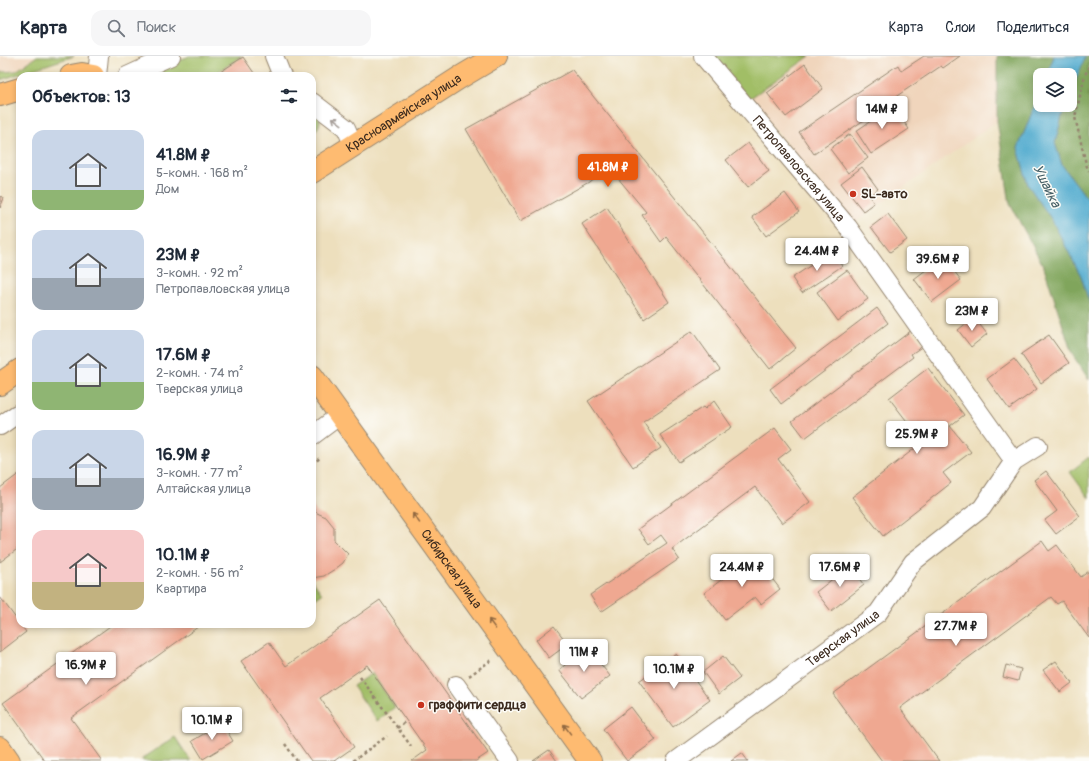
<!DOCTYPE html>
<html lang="ru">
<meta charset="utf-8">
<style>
body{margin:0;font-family:Pangolin,sans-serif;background:#f6f6f7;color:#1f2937;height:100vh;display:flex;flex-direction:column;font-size:15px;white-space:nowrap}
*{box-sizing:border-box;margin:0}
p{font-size:13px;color:#747a83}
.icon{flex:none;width:22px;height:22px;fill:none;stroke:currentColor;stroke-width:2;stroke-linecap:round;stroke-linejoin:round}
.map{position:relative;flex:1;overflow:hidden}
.panel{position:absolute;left:16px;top:16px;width:300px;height:556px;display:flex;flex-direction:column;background:#fff;border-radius:12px;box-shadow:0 2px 6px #0003}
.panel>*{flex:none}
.buttons{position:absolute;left:1033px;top:12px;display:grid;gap:8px}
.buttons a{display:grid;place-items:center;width:44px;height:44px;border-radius:8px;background:#fff;box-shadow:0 2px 6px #0003;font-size:20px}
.price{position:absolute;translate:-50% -34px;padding:0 9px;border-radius:4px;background:#fff;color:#222;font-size:13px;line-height:26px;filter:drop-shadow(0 1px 2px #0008)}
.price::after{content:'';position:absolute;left:50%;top:24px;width:12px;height:9px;margin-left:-6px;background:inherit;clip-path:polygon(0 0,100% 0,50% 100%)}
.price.active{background:#ea580c;color:#fff}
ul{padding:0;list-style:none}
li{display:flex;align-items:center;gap:12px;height:100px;padding:0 16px}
li span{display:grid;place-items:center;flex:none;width:112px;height:80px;border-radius:12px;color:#555}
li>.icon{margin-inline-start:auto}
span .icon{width:48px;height:48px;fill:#fffc;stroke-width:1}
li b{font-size:17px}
h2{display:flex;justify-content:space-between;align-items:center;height:48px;padding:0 16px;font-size:17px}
header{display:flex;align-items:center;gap:24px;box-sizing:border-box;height:56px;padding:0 20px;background:#fff;border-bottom:1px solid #e0e1e3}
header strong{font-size:19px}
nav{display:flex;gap:22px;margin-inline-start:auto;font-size:14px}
.search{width:280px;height:36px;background:#f6f6f7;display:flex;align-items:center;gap:10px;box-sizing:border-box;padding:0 14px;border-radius:12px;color:#747a83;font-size:15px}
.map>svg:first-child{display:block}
.built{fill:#f0d5bc}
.green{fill:#a1be66;stroke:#6e7442}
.forest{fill:#80a55b;stroke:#5e683c}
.water{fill:#52accf;stroke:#466b76}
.building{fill:#efa891}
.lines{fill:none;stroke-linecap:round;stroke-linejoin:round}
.minor-casing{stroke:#94846e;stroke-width:20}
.major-casing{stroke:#94846e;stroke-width:24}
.path{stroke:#94846e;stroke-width:2.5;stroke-dasharray:3 3;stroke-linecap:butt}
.minor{stroke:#fff;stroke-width:18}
.major{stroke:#febb71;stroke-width:22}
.oneway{stroke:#a79f9a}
.oneway2{stroke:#936b43}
.poi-dot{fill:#c8321e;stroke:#fdfcf7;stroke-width:1.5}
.labels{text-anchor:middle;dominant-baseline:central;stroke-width:3;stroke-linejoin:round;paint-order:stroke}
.street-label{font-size:13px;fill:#3b2a1e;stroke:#fdfcf7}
.poi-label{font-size:13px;font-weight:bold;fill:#3b2a1e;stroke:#fdfcf7;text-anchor:start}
.water-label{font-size:14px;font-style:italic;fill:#445e65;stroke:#fdfcf7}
</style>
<header>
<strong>Карта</strong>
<div class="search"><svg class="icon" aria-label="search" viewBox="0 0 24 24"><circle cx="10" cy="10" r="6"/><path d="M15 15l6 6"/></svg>Поиск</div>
<nav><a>Карта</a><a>Слои</a><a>Поделиться</a></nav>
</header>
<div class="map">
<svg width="1089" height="705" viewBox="0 0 1089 705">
<rect width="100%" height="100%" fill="#fdfcf7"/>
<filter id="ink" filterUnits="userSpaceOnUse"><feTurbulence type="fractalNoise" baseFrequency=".025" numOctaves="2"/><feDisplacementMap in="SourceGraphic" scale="8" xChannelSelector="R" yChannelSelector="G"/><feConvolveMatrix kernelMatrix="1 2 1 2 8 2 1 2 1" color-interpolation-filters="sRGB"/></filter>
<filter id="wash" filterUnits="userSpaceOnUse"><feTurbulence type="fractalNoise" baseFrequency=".012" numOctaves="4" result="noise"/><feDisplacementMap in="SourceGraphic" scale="16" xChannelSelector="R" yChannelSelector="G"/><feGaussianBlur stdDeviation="0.9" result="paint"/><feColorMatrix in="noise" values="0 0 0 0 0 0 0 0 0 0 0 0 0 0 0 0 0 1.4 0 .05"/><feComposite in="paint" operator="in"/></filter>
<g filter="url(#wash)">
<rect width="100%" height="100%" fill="#eddfbd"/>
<g class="built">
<path d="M0 0H74L0 24Z"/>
<path d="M810 0H997V65L854 167 749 43Z"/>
</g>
<g class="green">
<path d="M37 0H74L0 24V16L16 15Z"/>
<path d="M189 0H242L212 20H144Z"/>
<path d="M712 0H810L749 43Z"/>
<path d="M312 54 320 63C320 69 318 74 312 76Z"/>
<path d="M1089 401V442L1070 416Z"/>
<path d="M312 524 322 538 312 545Z"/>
<path d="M372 617 395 651 377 665 353 630Z"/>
<path d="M175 681 191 705H143L142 703Z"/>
</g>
<g class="forest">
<path d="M997 0H1054L1047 19H1040V36L1018 92 1028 129 1052 164 1081 220 1089 246V324L1072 298 1044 211 1010 148 997 65Z"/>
<path d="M1085 0H1089V145L1062 109 1055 87 1064 53 1065 49H1070V38Z"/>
</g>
<g class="water">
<path d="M1054 0H1086L1070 38V19H1047Z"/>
<path d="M1040 36V49H1065L1055 87 1062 109 1089 145V246L1081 220 1052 164 1028 129 1018 92Z"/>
</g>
<g id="blocks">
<g class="building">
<path d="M924 0H960L943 12 941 10 888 46 889 47 814 98 799 76 898 9 901 15Z"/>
<path d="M243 1 254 17 250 20H214Z"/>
<path d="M805 8 823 33 786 61 767 37Z"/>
<path d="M572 14 796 292 770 313 666 181 661 186 642 159 646 156 608 110 589 126 520 165 466 73Z"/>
<path d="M893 50 909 73 871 98 856 75Z"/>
<path d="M850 78 868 102 848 117 830 93Z"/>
<path d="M748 87 769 115 748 131 726 104Z"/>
<path d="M862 111 878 133 869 140 874 147 863 155 841 127Z"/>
<path d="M785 137 799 156 766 180 752 161Z"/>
<path d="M0 140 4 142 0 152Z"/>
<path d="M607 151 669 246 644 263 582 168Z"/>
<path d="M888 158 907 184 890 196 871 171Z"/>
<path d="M832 195 842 210 802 237 792 222Z"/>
<path d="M943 201 961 224 932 246 914 223Z"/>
<path d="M847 214 868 243 838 265 817 236Z"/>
<path d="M877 252 888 267 781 348 770 333Z"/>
<path d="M974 261 987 278 971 291 958 274Z"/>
<path d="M912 274 923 290 911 298 913 301 805 382 792 365Z"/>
<path d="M692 275 720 314 643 366 661 392 633 411 588 345Z"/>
<path d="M1049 279 1069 307 1041 327 1021 298Z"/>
<path d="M1014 303 1037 333 1009 353 987 323Z"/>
<path d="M928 312 964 359 950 370 971 396 943 417 951 427 883 480 852 441 923 386 889 342Z"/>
<path d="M714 345 732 371 679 406 660 379 703 351 705 353Z"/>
<path d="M775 372 791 393 778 403 810 446 782 467 755 431 672 493 679 503 601 556 590 539 667 487 661 479 649 488 638 473Z"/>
<path d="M1046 415 1080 460 1056 478 1045 464 1057 455 1034 424Z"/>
<path d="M20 417V491L0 506V432Z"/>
<path d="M312 449 317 457 326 461 334 471V484L348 498 343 507 335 513 324 520 312 522Z"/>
<path d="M1042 485 1049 495 1057 489 1081 521 1089 515V582L1062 545 1057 548 1051 541 900 652 939 705H882L833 638Z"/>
<path d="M754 499 780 533 761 548 755 541 725 564 704 537Z"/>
<path d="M849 510 864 529 831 555 816 536Z"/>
<path d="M0 541 26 576 0 596Z"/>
<path d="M380 544 488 697 476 705H412L427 694 367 609 320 642 354 691 334 705H311L241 605 269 586 286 610Z"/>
<path d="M113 568H202L71 662 102 705H45L3 647Z"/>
<path d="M554 570 568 588 549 602 536 584Z"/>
<path d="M587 591 610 620 581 642 559 614Z"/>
<path d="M676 598 710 644 673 671 639 625Z"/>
<path d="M723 600 740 622 719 638 703 616Z"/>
<path d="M1056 605 1072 627 1060 636 1043 614Z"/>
<path d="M1006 609 1021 613 1018 625 1003 621Z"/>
<path d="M631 651 656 684 627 705 603 673Z"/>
<path d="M222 667 233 685 203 703 192 685Z"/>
<path d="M549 694 557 705H533Z"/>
<path d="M742 697 748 705H731Z"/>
</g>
</g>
</g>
<g filter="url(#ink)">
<use href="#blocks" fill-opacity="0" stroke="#94846e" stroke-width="1"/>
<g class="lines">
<g class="minor-casing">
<g id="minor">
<path d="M274 0 282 20"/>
<path id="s1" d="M703 0 848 171 1014 405"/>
<path d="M97 20 99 0"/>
<path d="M127 20 171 0"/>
<path d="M312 46 346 72 354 90"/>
<path d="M0 370 17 358H20"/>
<path d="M312 380 340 359"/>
<path d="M456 629 510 705"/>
<path id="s2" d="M676 705 878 557 913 506 982 452 1014 405 1038 390"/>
</g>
</g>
<g class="major-casing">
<g id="major">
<path d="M71 20 82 18 93 20"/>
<path d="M0 39 20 33"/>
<path id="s3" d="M312 116 459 22 496 0"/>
<path id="s4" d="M312 320 590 705"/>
<path d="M0 328 20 314"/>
<path d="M0 692 9 705"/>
</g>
</g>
<g class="path">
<path d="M1089 10 1085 19 1075 61 1086 108 1089 115"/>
<path d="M312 408 320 402"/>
<path d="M469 620 493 603"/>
<path d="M360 621 411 690"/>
<path d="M397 672 406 665"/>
<path d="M285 688 297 705"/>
<path d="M353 705 387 680"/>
</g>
<use href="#minor" class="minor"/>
<use href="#major" class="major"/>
</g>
<defs><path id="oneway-shaft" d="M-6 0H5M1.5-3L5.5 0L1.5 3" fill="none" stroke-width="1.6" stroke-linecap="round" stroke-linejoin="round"/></defs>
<use class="oneway" href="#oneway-shaft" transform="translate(337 65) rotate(-143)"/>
<g class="oneway2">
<use href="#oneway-shaft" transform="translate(416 462) rotate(-126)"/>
<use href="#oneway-shaft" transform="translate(492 568) rotate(-126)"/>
<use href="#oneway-shaft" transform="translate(567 673) rotate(-126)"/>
</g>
</g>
<g class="poi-dot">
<circle cx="853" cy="138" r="4"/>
<circle cx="421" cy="649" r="4"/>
</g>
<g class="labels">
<g class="street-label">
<text stroke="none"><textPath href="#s3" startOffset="109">Красноармейская улица</textPath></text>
<text stroke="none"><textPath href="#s1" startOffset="148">Петропавловская улица</textPath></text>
<text stroke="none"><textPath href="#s4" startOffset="238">Сибирская улица</textPath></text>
<text stroke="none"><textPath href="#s2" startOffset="207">Тверская улица</textPath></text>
</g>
<g class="poi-label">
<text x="861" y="138">SL-авто</text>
<text x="429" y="649">граффити сердца</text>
</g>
<g class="water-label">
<text transform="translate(1047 130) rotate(64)">Ушайка</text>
</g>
</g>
</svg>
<div class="buttons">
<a><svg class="icon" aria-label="layers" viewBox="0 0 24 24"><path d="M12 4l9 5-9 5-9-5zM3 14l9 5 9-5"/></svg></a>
</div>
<b class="price" style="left:882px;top:74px">14M ₽</b>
<b class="price active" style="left:608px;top:132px">41.8M ₽</b>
<b class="price" style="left:817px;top:216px">24.4M ₽</b>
<b class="price" style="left:938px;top:224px">39.6M ₽</b>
<b class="price" style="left:972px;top:276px">23M ₽</b>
<b class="price" style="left:917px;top:399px">25.9M ₽</b>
<b class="price" style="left:742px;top:532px">24.4M ₽</b>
<b class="price" style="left:840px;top:532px">17.6M ₽</b>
<b class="price" style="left:956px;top:591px">27.7M ₽</b>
<b class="price" style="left:584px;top:617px">11M ₽</b>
<b class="price" style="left:86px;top:630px">16.9M ₽</b>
<b class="price" style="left:674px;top:634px">10.1M ₽</b>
<b class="price" style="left:212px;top:685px">10.1M ₽</b>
<section class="panel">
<h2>Объектов: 13<svg class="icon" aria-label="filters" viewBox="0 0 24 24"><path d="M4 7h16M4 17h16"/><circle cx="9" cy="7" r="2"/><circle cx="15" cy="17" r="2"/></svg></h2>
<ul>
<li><span style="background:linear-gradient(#c9d6e8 75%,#8fb573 0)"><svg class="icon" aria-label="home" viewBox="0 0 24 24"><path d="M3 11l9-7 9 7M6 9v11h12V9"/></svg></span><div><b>41.8M ₽</b><p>5-комн. · 168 m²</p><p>Дом</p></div></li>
<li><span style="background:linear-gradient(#c9d6e8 60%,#9aa5b1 0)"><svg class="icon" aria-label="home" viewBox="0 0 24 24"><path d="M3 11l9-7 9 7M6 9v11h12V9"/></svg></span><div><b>23M ₽</b><p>3-комн. · 92 m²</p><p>Петропавловская улица</p></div></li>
<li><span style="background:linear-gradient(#c9d6e8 65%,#8fb573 0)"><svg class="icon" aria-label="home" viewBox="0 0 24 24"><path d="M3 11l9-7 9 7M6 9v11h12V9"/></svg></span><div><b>17.6M ₽</b><p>2-комн. · 74 m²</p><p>Тверская улица</p></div></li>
<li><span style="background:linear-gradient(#c9d6e8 60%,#9aa5b1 0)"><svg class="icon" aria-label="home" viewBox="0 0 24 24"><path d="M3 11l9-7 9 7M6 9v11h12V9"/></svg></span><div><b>16.9M ₽</b><p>3-комн. · 77 m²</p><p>Алтайская улица</p></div></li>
<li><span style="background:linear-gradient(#f6c9c9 65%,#c2b280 0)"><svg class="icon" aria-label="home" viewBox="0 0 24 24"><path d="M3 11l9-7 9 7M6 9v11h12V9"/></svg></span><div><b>10.1M ₽</b><p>2-комн. · 56 m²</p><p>Квартира</p></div></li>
</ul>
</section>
</div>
